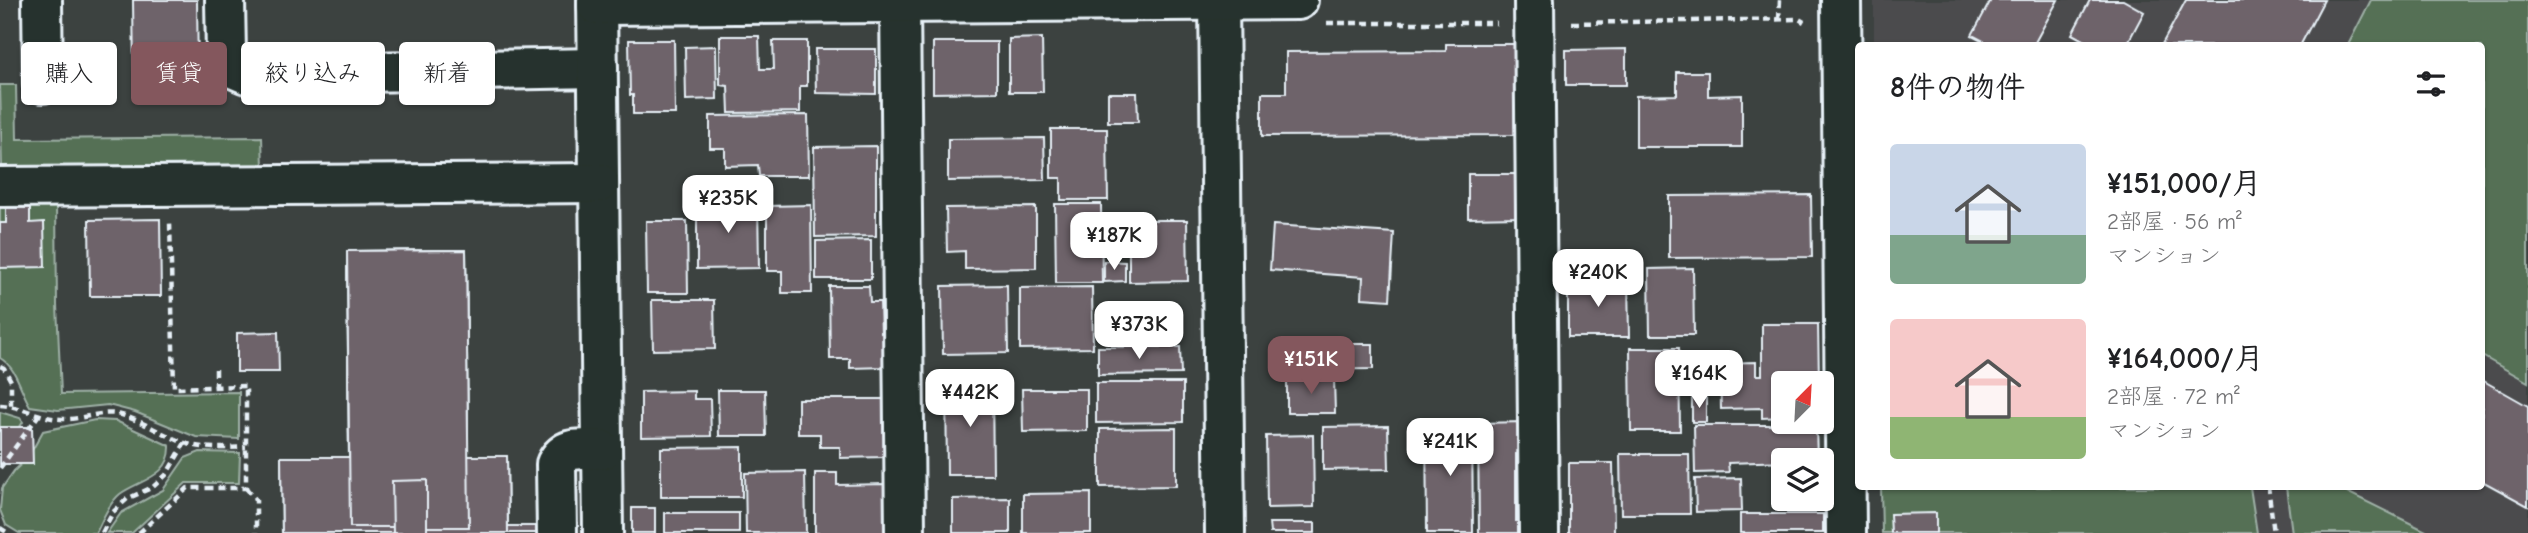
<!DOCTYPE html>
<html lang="ja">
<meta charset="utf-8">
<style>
body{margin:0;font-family:"Comic Neue","Klee One",sans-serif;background:#f6f6f6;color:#202124;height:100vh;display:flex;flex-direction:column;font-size:26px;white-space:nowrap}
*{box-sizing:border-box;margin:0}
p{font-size:23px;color:#757577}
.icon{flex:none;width:38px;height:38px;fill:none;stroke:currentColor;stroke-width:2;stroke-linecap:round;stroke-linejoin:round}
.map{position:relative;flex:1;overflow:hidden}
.side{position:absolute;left:1855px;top:42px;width:630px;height:448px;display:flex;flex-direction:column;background:#fff;border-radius:7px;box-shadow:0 2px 5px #0004}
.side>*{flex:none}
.hud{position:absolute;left:21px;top:42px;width:665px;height:63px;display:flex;gap:14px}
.needle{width:46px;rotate:24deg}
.buttons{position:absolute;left:1771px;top:371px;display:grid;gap:14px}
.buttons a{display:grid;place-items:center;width:63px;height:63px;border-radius:7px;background:#fff;box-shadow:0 2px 5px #0004;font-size:35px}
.price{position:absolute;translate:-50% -60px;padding:0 16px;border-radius:14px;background:#fff;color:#222;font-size:23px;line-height:46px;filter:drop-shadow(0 2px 4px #0008)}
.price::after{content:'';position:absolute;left:50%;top:42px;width:21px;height:16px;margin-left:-10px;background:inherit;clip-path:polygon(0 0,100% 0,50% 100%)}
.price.selected{background:#84575d;color:#fff}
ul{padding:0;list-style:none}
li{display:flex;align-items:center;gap:21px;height:175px;padding:0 35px}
li span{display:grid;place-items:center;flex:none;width:196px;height:140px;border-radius:7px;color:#555}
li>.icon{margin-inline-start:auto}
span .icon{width:84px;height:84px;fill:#fffc;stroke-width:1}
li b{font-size:30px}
h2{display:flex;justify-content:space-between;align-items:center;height:84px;padding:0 35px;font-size:30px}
.chip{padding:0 24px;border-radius:7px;background:#fff;box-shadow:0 2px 5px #0004;font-size:24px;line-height:63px}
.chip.selected{background:#84575d;color:#fff}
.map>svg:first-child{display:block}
.built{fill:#4b4c4d}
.green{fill:#546f55;stroke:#9eb0a6;stroke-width:2}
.building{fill:#6e646b;stroke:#e8f1f8;stroke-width:2}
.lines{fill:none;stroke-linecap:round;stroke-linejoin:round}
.minor-casing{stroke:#e8f1f8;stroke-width:44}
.path{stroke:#e8f1f8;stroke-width:4.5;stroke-dasharray:7 5;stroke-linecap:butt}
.minor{stroke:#26332d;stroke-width:38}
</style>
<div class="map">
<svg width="2528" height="533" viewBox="0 0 2528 533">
<rect width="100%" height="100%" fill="#3c4240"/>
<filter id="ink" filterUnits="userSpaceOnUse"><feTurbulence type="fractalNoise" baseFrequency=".0143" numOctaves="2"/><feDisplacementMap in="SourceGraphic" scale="14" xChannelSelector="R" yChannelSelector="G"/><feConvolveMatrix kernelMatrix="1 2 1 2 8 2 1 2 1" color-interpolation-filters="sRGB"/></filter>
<g filter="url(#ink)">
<path class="built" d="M1874 0H2528V533H1882L1881 487 2482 486V46L1874 45Z"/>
<g class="green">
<path d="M2371 0H2528V382L2482 356V46L2348 45Z"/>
<path d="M0 85H16L17 139 262 137 263 168 2 171Z"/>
<path d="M0 203H56L57 305 61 394 239 392V439L196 437 135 412 108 405 58 410 30 406C20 390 17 368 0 358Z"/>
<path d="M0 412 20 418 23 422 0 458Z"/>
<path d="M95 420 116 421 170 446C171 477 139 480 120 494 109 503 102 521 96 533H19L6 525 0 510 2 488 14 471 28 458 43 431Z"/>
<path d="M200 452 240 453 239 483H186L132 533H107L121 513 163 490 185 458Z"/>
<path d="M1881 487H2250L2257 533H1882Z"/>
<path d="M2286 487H2337L2430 533H2292Z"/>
</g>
<g class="building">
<path d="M133 0H197L198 74H134Z"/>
<path d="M1991 0H2058L2033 46H1993L1972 35Z"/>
<path d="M2090 0H2123L2144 12 2126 46H2094L2072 34Z"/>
<path d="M2186 0H2324L2300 46H2161Z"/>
<path d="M720 36H759L760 69H774L773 41H807V86H800V112L729 113 728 86 720 85Z"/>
<path d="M1042 38 1043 92H1009V39Z"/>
<path d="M629 40H674L675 114H633V95H630Z"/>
<path d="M933 42H997V92L933 93Z"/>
<path d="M1446 44H1514L1515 135 1262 136V93H1286V52L1446 51Z"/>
<path d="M716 46 717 99 686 100 685 47Z"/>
<path d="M815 49H876V94L816 93Z"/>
<path d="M1626 49V85H1566V50Z"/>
<path d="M1677 72H1708V96L1742 95V147H1636V96L1677 95Z"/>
<path d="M1108 93H1137L1138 122H1108Z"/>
<path d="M808 115 809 176H759L758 165 725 166V148H710V116Z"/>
<path d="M1051 129H1107L1108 200H1061V178H1051Z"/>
<path d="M1044 138 1045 180 948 181V139Z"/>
<path d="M876 146V236L815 237 814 147Z"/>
<path d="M1468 174H1520V217L1468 218Z"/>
<path d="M1811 195 1812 257 1669 258V196Z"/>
<path d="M758 201 759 268 697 269V202Z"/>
<path d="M1055 204H1101L1102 283H1056Z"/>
<path d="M811 205 812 293H782V271H767V206Z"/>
<path d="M1036 207V268L965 269V251L947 252 946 208Z"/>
<path d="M6 208H30V223L44 222 45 267 0 268V223H6Z"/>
<path d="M160 219 161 296H90L89 220Z"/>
<path d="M1129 220H1187L1188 281 1129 282Z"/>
<path d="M646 221H687L688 293H647Z"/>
<path d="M1273 225 1394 233 1390 300 1362 298 1363 277 1270 270Z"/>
<path d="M871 240V279H816V241Z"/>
<path d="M466 250 468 456H507L508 526H545V533H282L281 457H349L347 251Z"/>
<path d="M466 250 468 456H507L508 533H282L281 457H349L347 251Z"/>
<path d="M466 250 469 527H350L347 251Z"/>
<path d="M1104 261 1125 262V281L1104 282Z"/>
<path d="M1693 268 1694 335H1650L1649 269Z"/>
<path d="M1568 280H1628L1629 337H1568Z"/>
<path d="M1007 285 1008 353 943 354 942 286Z"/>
<path d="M829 286H869L870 302H880L881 333 885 332 886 367 850 368V359H830Z"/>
<path d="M1092 287 1093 348 1020 349V288Z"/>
<path d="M652 300H714L715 349 653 350Z"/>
<path d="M1762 324H1818L1819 383H1783V417L1762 418V408L1721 409 1720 363 1756 362V375H1762Z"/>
<path d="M278 332 279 372H237V333Z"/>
<path d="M1285 344H1373V369L1286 370Z"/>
<path d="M1098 347H1180L1181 374 1098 375Z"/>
<path d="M1630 348H1679L1680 431H1631Z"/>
<path d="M1287 378H1334L1335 413H1287Z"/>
<path d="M2482 380 2528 406V506L2482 481Z"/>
<path d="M946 383H992L993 475H947Z"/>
<path d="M1096 383H1183V422L1096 423Z"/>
<path d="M1022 389H1087V431L1023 432Z"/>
<path d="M718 390H765L766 436H719Z"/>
<path d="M694 391V399H710L711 436 641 437V392Z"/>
<rect x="1692" y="398" width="14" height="24"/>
<path d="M798 399H885V457L840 458V447H820V434H798Z"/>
<path d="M1472 422 1473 533H1427L1426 423Z"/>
<path d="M1524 422 1525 454H1516V521H1525V533H1479L1478 423Z"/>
<path d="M1694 425H1816L1817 460 1728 463 1729 472 1695 473Z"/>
<path d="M1388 426 1389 469 1323 470V427Z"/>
<path d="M0 427H32L33 464H0Z"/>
<path d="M1176 428V486L1100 487V429Z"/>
<path d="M1313 435 1314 507 1267 508 1266 436Z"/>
<path d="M742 447V497H661V448Z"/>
<path d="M1620 454H1689L1690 514H1621Z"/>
<path d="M1569 463H1613L1614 533H1569Z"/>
<path d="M805 472 806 533H746L745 473Z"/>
<path d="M815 473H837V485L886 484V533H815Z"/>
<path d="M1741 478 1742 511 1696 512 1695 479Z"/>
<path d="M427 480V533H393L392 481Z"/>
<path d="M1091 493V533H1023V494Z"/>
<path d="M1010 498V533H953V499Z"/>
<rect x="632" y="508" width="23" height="25"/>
<rect x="665" y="513" width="74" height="20"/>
<path d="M1936 513V533H1891L1890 514Z"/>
<rect x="1740" y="514" width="83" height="19"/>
<path d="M1269 523H1315V533H1270Z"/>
</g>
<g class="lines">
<g class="minor-casing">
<g id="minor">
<path d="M42 0 43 83"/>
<path d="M225 0 226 55 233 68 247 74 598 68"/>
<path d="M597 0 603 533"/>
<path d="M900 0 905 533"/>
<path d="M1219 0 1225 533"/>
<path d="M1534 0 1539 533"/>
<path d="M1841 0 1846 533"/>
<path d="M597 5 1298 0"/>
<path d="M0 187 599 183"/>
<path d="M557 533 556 464C566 444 582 450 602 450"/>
</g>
</g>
<g class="path">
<path d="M1779 19 1780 0"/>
<path d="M1327 23H1497"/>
<path d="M1572 23 1799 19 1804 22"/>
<path d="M0 366 4 368 11 381V406"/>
<path d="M216 369V387"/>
<path d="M0 405C22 406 41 419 63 419 81 420 99 411 117 414 137 418 162 434 182 442 203 450 224 448 246 447"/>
<path d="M0 468 38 416"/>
<path d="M2268 486 2274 533"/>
<path d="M246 488 256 500V533"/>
<path d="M0 528 8 533"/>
<path d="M102 533 113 512 127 499 153 487 166 475 185 443"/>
<path d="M139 533 188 488H246V386L174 388 170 222"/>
</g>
<use href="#minor" class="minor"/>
</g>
</g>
</svg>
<div class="buttons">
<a><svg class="needle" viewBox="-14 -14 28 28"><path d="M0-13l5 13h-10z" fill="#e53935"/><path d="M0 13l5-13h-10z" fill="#757577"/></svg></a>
<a><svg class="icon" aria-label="layers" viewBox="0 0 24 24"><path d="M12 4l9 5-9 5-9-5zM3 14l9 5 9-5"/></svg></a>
</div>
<b class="price" style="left:728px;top:235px">¥235K</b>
<b class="price" style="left:1114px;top:272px">¥187K</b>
<b class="price" style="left:1598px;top:309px">¥240K</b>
<b class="price" style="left:1139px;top:361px">¥373K</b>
<b class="price selected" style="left:1311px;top:396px">¥151K</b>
<b class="price" style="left:1699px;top:410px">¥164K</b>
<b class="price" style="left:970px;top:429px">¥442K</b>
<b class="price" style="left:1450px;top:478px">¥241K</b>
<div class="hud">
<a class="chip">購入</a>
<a class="chip selected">賃貸</a>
<a class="chip">絞り込み</a>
<a class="chip">新着</a>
</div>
<section class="side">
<h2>8件の物件<svg class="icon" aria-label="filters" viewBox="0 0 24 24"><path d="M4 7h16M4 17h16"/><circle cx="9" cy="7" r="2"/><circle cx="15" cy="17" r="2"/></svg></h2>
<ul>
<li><span style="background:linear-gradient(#c9d6e8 65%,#7fa58c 0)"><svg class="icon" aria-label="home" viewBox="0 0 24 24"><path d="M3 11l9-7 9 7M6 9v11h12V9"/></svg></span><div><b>¥151,000/月</b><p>2部屋 · 56 m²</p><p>マンション</p></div></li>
<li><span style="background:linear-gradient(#f6c9c9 70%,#8fb573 0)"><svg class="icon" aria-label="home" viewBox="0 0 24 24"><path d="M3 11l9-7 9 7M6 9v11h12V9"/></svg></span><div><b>¥164,000/月</b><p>2部屋 · 72 m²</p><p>マンション</p></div></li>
</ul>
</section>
</div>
